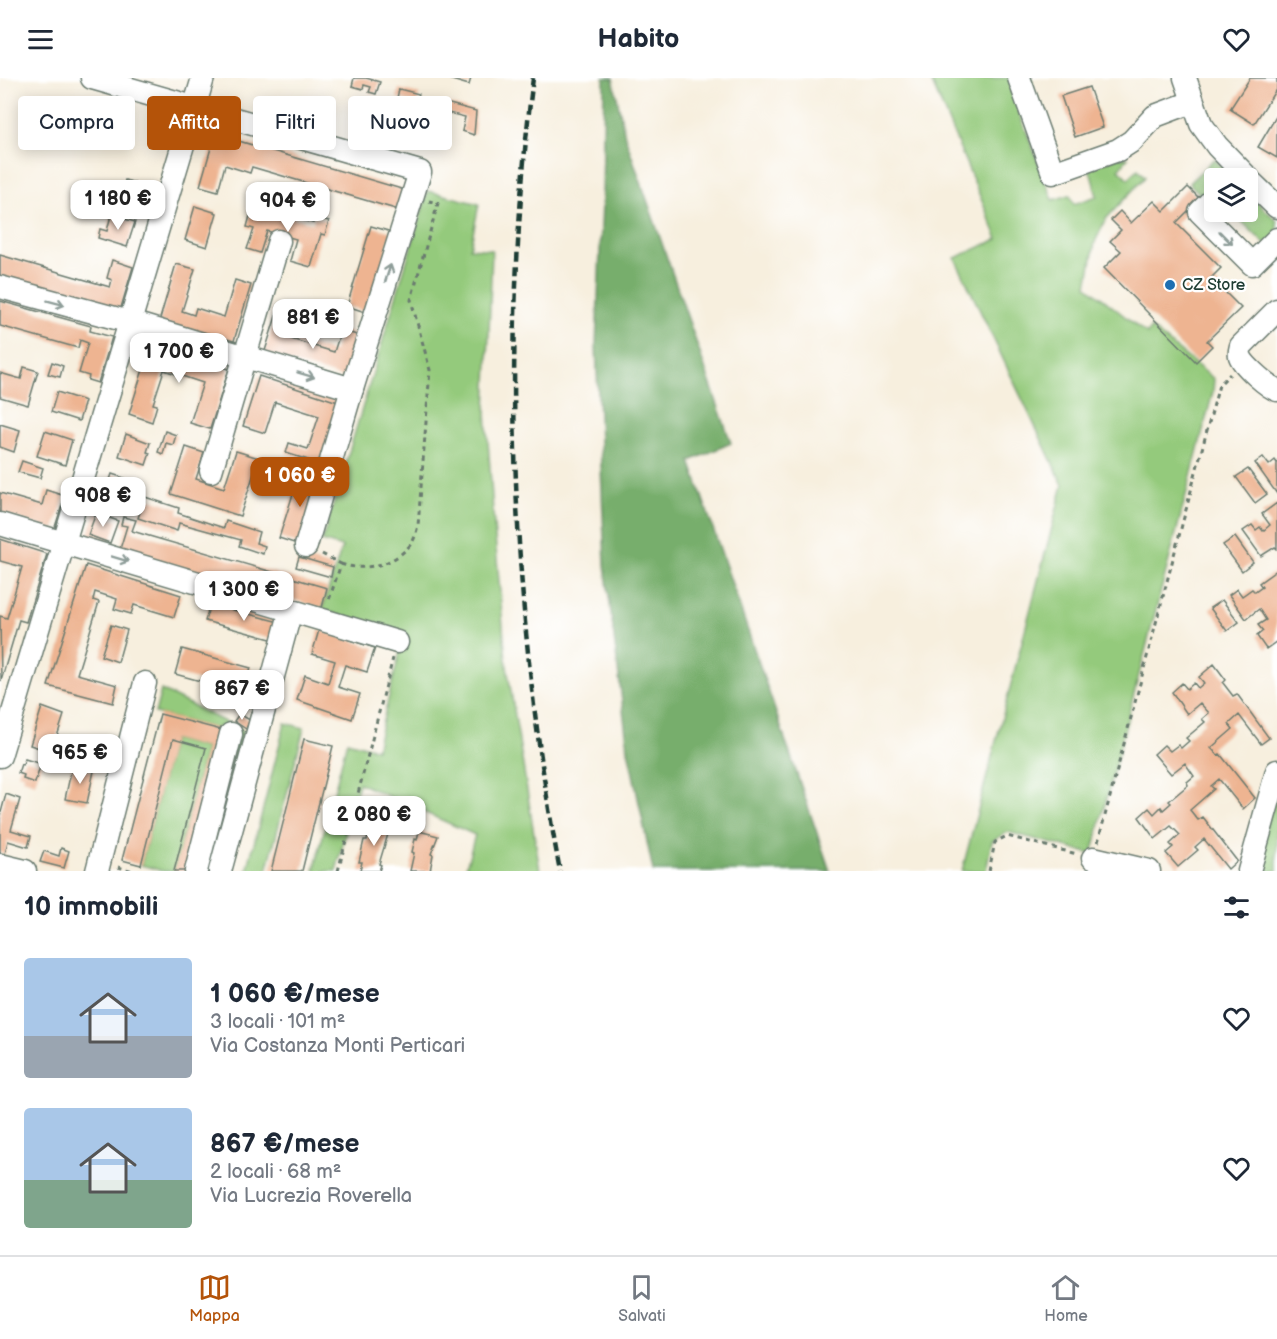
<!DOCTYPE html>
<html lang="it">
<meta charset="utf-8">
<style>
body{margin:0;font-family:"Balsamiq Sans",sans-serif;background:#f6f6f7;color:#1f2937;height:100vh;display:flex;flex-direction:column;font-size:22px;white-space:nowrap}
*{box-sizing:border-box;margin:0}
p{font-size:20px;color:#747a83}
.icon{flex:none;width:33px;height:33px;fill:none;stroke:currentColor;stroke-width:2;stroke-linecap:round;stroke-linejoin:round}
.map{position:relative;height:793px;overflow:hidden}
.details{display:flex;flex-direction:column;background:#fff;flex:1}
.details>*{flex:none}
.guide{position:absolute;left:18px;top:18px;width:600px;height:54px;display:flex;gap:12px}
.controls{position:absolute;left:1204px;top:90px;display:grid;gap:12px}
.controls a{display:grid;place-items:center;width:54px;height:54px;border-radius:6px;background:#fff;box-shadow:0 3px 15px #0003;font-size:30px}
.price{position:absolute;translate:-50% -51px;padding:0 14px;border-radius:12px;background:#fff;color:#222;font-size:20px;line-height:39px;filter:drop-shadow(0 2px 3px #0008)}
.price::after{content:'';position:absolute;left:50%;top:36px;width:18px;height:14px;margin-left:-9px;background:inherit;clip-path:polygon(0 0,100% 0,50% 100%)}
.price.selected{background:#b45309;color:#fff}
ul{padding:0;list-style:none}
li{display:flex;align-items:center;gap:18px;height:150px;padding:0 24px}
li span{display:grid;place-items:center;flex:none;width:168px;height:120px;border-radius:6px;color:#555}
li>.icon{margin-inline-start:auto}
span .icon{width:72px;height:72px;fill:#fffc;stroke-width:1}
li b{font-size:26px}
h2{display:flex;justify-content:space-between;align-items:center;height:72px;padding:0 24px;font-size:26px}
.tag{padding:0 21px;border-radius:6px;background:#fff;box-shadow:0 3px 15px #0003;font-size:21px;line-height:54px}
.tag.selected{background:#b45309;color:#fff}
header{display:flex;justify-content:space-between;align-items:center;height:78px;padding:0 24px;background:#fff;font-size:27px;font-weight:800}
.dock{display:flex;justify-content:space-around;align-items:center;height:84px;border-top:2px solid #e0e1e3;background:#fff;font-size:16px;color:#747a83}
.dock a{display:grid;justify-items:center;gap:3px}
.dock .selected{color:#b45309}
.map>svg:first-child{display:block}
.green{fill:#94ca7c;stroke:#5a8458;stroke-width:1.5}
.forest{fill:#77ae6c;stroke:#4b7650;stroke-width:1.5}
.building{fill:#eeb491}
.lines{fill:none;stroke-linecap:round;stroke-linejoin:round}
.minor-casing{stroke:#6b7b70;stroke-width:25}
.path{stroke:#6b7b70;stroke-width:3;stroke-dasharray:4.5 4.5;stroke-linecap:butt}
.minor{stroke:#fff;stroke-width:22}
.rail{stroke:#1f3d34;stroke-width:4.5;stroke-dasharray:9 4.5;stroke-linecap:butt}
.oneway{stroke:#8f9e9a}
.poi-dot{fill:#1f6fb2;stroke:#fff;stroke-width:2}
.labels{text-anchor:middle;dominant-baseline:central;stroke-width:4.5;stroke-linejoin:round;paint-order:stroke}
.poi-label{font-size:16px;fill:#1f3d34;stroke:#fff;text-anchor:start}
</style>
<header><svg class="icon" aria-label="menu" viewBox="0 0 24 24"><path d="M4 6h16M4 12h16M4 18h16"/></svg>Habito<svg class="icon" aria-label="heart" viewBox="0 0 24 24"><path d="M12 20l-8-8c-3-5 5-10 8-4 3-6 11-1 8 4z"/></svg></header>
<div class="map">
<svg width="1277" height="793" viewBox="0 0 1277 793">
<rect width="100%" height="100%" fill="#fff"/>
<filter id="ink" filterUnits="userSpaceOnUse"><feTurbulence type="fractalNoise" baseFrequency=".0167" numOctaves="2"/><feDisplacementMap in="SourceGraphic" scale="12" xChannelSelector="R" yChannelSelector="G"/><feConvolveMatrix kernelMatrix="1 2 1 2 8 2 1 2 1" color-interpolation-filters="sRGB"/></filter>
<filter id="wash" filterUnits="userSpaceOnUse"><feTurbulence type="fractalNoise" baseFrequency=".008" numOctaves="4" result="noise"/><feDisplacementMap in="SourceGraphic" scale="24" xChannelSelector="R" yChannelSelector="G"/><feGaussianBlur stdDeviation="1.35" result="paint"/><feColorMatrix in="noise" values="0 0 0 0 0 0 0 0 0 0 0 0 0 0 0 0 0 1.4 0 .05"/><feComposite in="paint" operator="in"/></filter>
<g filter="url(#wash)">
<rect width="100%" height="100%" fill="#f7efde"/>
<g class="green">
<path d="M930 0H1031L1033 5 1011 14 1053 122 1070 117 1074 126 1097 118 1089 89 1118 79 1128 80 1119 91 1128 101 1138 91 1145 99 1106 141 1095 164 1087 208 1147 256 1151 250 1214 301 1213 314 1092 776 1008 754 992 763 986 793H962L1063 407 955 180 998 161Z"/>
<path d="M1214 81 1228 95 1222 100H1215V107L1203 119 1189 105Z"/>
<path d="M428 113 479 126 470 170 492 172 486 335 494 447 506 582 540 793H465L475 757 359 705 336 793H314L347 663 376 671 404 557 322 532 342 469 322 463Z"/>
<path d="M1248 115 1277 143V156L1266 167 1232 134H1248Z"/>
<path d="M161 612 243 653 224 728 236 656 155 635Z"/>
<path d="M285 645 304 650 267 793H247Z"/>
<path d="M173 661 206 670 174 793H163L141 787Z"/>
<path d="M1277 709V793H1253Z"/>
</g>
<path class="forest" d="M604 0H613L625 58 731 365 690 383 830 793H653L628 672 605 487 596 267 602 125Z"/>
<g id="blocks">
<g class="building">
<path d="M354 0H366L380 4 376 16 369 14 371 9 364 7 363 11 352 8Z"/>
<path d="M445 0H471L469 7Z"/>
<path d="M1250 0H1277V10L1254 46 1230 31Z"/>
<path d="M1089 9 1103 49 1075 59 1061 18Z"/>
<path d="M399 11 419 16 417 25 397 20Z"/>
<path d="M446 25 476 33 474 57 462 53 465 39 444 34Z"/>
<path d="M1277 37V80L1258 69Z"/>
<path d="M215 56 405 112 399 132 252 89 250 95 225 87 218 113 200 108Z"/>
<path d="M125 102 146 108 141 125 121 119Z"/>
<path d="M1188 109 1200 121 1176 145 1221 190 1211 200 1241 230 1207 263 1212 268 1196 284 1104 190 1121 173 1110 163 1121 152 1111 142 1120 133 1131 145 1154 123 1164 133Z"/>
<path d="M195 128 217 135 207 169 185 162Z"/>
<path d="M260 130 313 145 314 139 329 143 325 157 321 156 311 189 290 183 296 161 267 153 260 175 247 171 254 151 247 149 251 134 258 135Z"/>
<path d="M111 137 135 144 127 169 98 160 100 151 107 153Z"/>
<path d="M371 148 392 154 368 235 347 228Z"/>
<path d="M0 177 110 209 112 202 107 200 112 182 133 189 120 233 0 198Z"/>
<path d="M176 186 195 191 182 233 194 237 196 230 224 239 235 202 251 207 233 266 159 244Z"/>
<path d="M0 223 91 248 90 253 112 259 98 305 88 302 89 298 79 295 88 265 80 262 78 270 0 248Z"/>
<path d="M277 235 297 241 291 261 334 274 341 252 363 259 350 302 264 276Z"/>
<path d="M151 266 229 291 210 351 190 345 203 305 164 292 153 326 157 327 152 344 129 336Z"/>
<path d="M52 284 63 288 60 299 48 296Z"/>
<path d="M24 289 38 293 28 327 0 319V295L21 301Z"/>
<path d="M259 298 344 326 324 387 286 375 289 365 308 371 319 338 275 324 265 355 243 348Z"/>
<path d="M57 314 85 323 79 343 51 334Z"/>
<path d="M0 346 20 352 14 374 0 369Z"/>
<path d="M45 353 72 362 65 387 37 378Z"/>
<path d="M165 353 176 357 173 367 166 365 163 376 158 374Z"/>
<path d="M126 356 150 365 147 374 150 375 146 387 119 378Z"/>
<path d="M186 369 204 375 196 401 224 410 236 373 259 380 240 438 171 416Z"/>
<path d="M1263 379 1269 387 1275 382 1277 385V416L1255 385Z"/>
<path d="M22 383 43 390 40 400 18 394Z"/>
<path d="M1248 391 1267 416 1255 425 1236 399Z"/>
<path d="M300 394 321 401 300 467 279 460Z"/>
<path d="M112 396 133 403 124 429 103 422Z"/>
<path d="M46 412 65 418 54 452 0 435V415L42 427Z"/>
<path d="M145 419 179 430 178 435 224 450 226 443 259 454 256 465 265 468 263 476 239 468 241 462 179 445 177 453 138 440Z"/>
<path d="M1277 425V471L1275 469 1261 478 1243 453 1252 447 1256 452 1260 449 1263 453 1270 447 1262 436Z"/>
<path d="M96 435 118 443 110 465 88 457Z"/>
<path d="M123 439 136 442 132 453 327 510 322 530 120 471 127 448 121 447Z"/>
<path d="M1235 459 1253 484 1242 493 1223 467Z"/>
<path d="M0 461 47 476 26 544 19 542 1 603 0 538 7 540 22 489 0 483Z"/>
<path d="M299 479 333 489 331 499 296 489Z"/>
<path d="M86 487 181 517 174 539 134 527 131 536 114 531 117 521 95 514 93 522 99 524 77 596 117 607 113 625 48 608Z"/>
<path d="M1277 492V563L1266 571 1257 558 1263 553 1258 547 1266 542 1259 531 1246 541 1229 517 1237 511 1242 518 1252 511 1255 514 1262 509 1259 505Z"/>
<path d="M1222 522 1239 544 1227 553 1210 530Z"/>
<path d="M210 526 283 545 278 563 205 543Z"/>
<path d="M111 547 127 552 118 584 101 578Z"/>
<path d="M319 552 375 570 367 594 345 587 338 609 360 616 352 641 297 622 305 597 328 605 335 583 312 576Z"/>
<path d="M182 571 251 590 244 615 175 596Z"/>
<path d="M1214 586 1226 602 1223 605 1233 618 1237 616 1269 660 1261 666 1239 637 1229 646 1233 651 1211 670 1218 677 1220 676 1255 720 1243 731 1219 701 1211 708 1214 711 1190 732 1198 742 1203 739 1237 783 1228 791 1204 761 1195 769 1198 772 1178 789 1166 775 1173 769 1170 766 1180 757 1171 748 1155 761 1139 739 1149 730 1154 736 1161 729 1163 732 1171 725 1169 723 1188 707 1187 704 1194 698 1185 685 1171 696 1154 676 1164 667 1170 673 1178 667 1181 670 1189 663 1186 660 1205 644 1202 641 1209 635 1200 625 1187 636 1172 614 1182 605 1187 611 1194 605 1198 610 1204 605 1199 599Z"/>
<path d="M42 629 64 637 52 674 30 667Z"/>
<path d="M160 636 229 654 193 793H174L206 670 173 661 141 787 122 782Z"/>
<path d="M239 636 250 642 246 651 234 643Z"/>
<path d="M304 661 333 668 302 793H271Z"/>
<path d="M25 681 41 686 35 705 23 701 24 697 18 695 21 686 23 687Z"/>
<path d="M72 689 94 693 87 725 65 721Z"/>
<path d="M6 716 20 721 11 752 31 758 28 769 8 763 5 776 0 775V738Z"/>
<path d="M369 742 388 747 386 756H388L379 786 381 787 379 793H360L362 784H359L364 762H367L369 754H366Z"/>
<path d="M419 753 438 758 431 776 433 777 430 793H410L414 775 412 774 415 761 417 762Z"/>
<path d="M61 770 69 773 64 790 40 784 44 773 59 778Z"/>
</g>
</g>
</g>
<g filter="url(#ink)">
<use href="#blocks" fill-opacity="0" stroke="#6b7b70" stroke-width="1.5"/>
<g class="lines">
<g class="minor-casing">
<g id="minor">
<path d="M92 0 420 94 352 311 306 468"/>
<path d="M1019 0 1053 95 1118 72 1132 63 1155 38 1192 24"/>
<path d="M1185 0 1201 46 1217 68 1248 100"/>
<path d="M1248 101 1277 129"/>
<path d="M1215 119 1200 134 1252 186 1277 161"/>
<path d="M0 209 130 244 352 311"/>
<path d="M1277 232 1241 268C1240 272 1239 274 1240 278 1243 287 1268 309 1277 312"/>
<path d="M211 393 279 163"/>
<path d="M0 446 397 564"/>
<path d="M0 678 203 0"/>
<path d="M1093 780 1149 793"/>
<path d="M0 787 25 793"/>
<path d="M97 793 145 605"/>
<path d="M196 793 231 656"/>
<path d="M220 793 291 532"/>
<path d="M1249 793 1277 693"/>
</g>
</g>
<g class="path">
<path d="M322 476 341 486 328 525"/>
<path d="M341 486C364 494 395 487 411 466 415 461 416 454 418 448L430 292 411 222 438 125 429 123"/>
<path d="M1098 764 1219 307 1230 296"/>
<path d="M118 789 133 793"/>
<path d="M338 793 393 580"/>
<path d="M989 793 995 764 1007 758 1077 776"/>
</g>
<use href="#minor" class="minor"/>
<path class="rail" d="M533 0C500 259 511 537 560 793"/>
</g>
<defs><path id="oneway-shaft" d="M-6 0H5M1.5-3L5.5 0L1.5 3" fill="none" stroke-width="1.6" stroke-linecap="round" stroke-linejoin="round" transform="scale(1.5)"/></defs>
<g class="oneway">
<use href="#oneway-shaft" transform="translate(1226 160) rotate(45)"/>
<use href="#oneway-shaft" transform="translate(388 195) rotate(-72)"/>
<use href="#oneway-shaft" transform="translate(56 225) rotate(15)"/>
<use href="#oneway-shaft" transform="translate(306 297) rotate(17)"/>
<use href="#oneway-shaft" transform="translate(120 481) rotate(17)"/>
</g>
</g>
<circle class="poi-dot" cx="1170" cy="207" r="6"/>
<g class="labels">
<g class="poi-label">
<text x="1182" y="207">CZ Store</text>
</g>
</g>
</svg>
<div class="controls">
<a><svg class="icon" aria-label="layers" viewBox="0 0 24 24"><path d="M12 4l9 5-9 5-9-5zM3 14l9 5 9-5"/></svg></a>
</div>
<b class="price" style="left:118px;top:153px">1 180 €</b>
<b class="price" style="left:288px;top:155px">904 €</b>
<b class="price" style="left:313px;top:272px">881 €</b>
<b class="price" style="left:179px;top:306px">1 700 €</b>
<b class="price selected" style="left:300px;top:430px">1 060 €</b>
<b class="price" style="left:103px;top:450px">908 €</b>
<b class="price" style="left:244px;top:544px">1 300 €</b>
<b class="price" style="left:242px;top:643px">867 €</b>
<b class="price" style="left:80px;top:707px">965 €</b>
<b class="price" style="left:374px;top:769px">2 080 €</b>
<div class="guide">
<a class="tag">Compra</a>
<a class="tag selected">Affitta</a>
<a class="tag">Filtri</a>
<a class="tag">Nuovo</a>
</div>
</div>
<section class="details">
<h2>10 immobili<svg class="icon" aria-label="filters" viewBox="0 0 24 24"><path d="M4 7h16M4 17h16"/><circle cx="9" cy="7" r="2"/><circle cx="15" cy="17" r="2"/></svg></h2>
<ul>
<li><span style="background:linear-gradient(#a9c7e8 65%,#9aa5b1 0)"><svg class="icon" aria-label="home" viewBox="0 0 24 24"><path d="M3 11l9-7 9 7M6 9v11h12V9"/></svg></span><div><b>1 060 €/mese</b><p>3 locali · 101 m²</p><p>Via Costanza Monti Perticari</p></div><svg class="icon" aria-label="heart" viewBox="0 0 24 24"><path d="M12 20l-8-8c-3-5 5-10 8-4 3-6 11-1 8 4z"/></svg></li>
<li><span style="background:linear-gradient(#a9c7e8 60%,#7fa58c 0)"><svg class="icon" aria-label="home" viewBox="0 0 24 24"><path d="M3 11l9-7 9 7M6 9v11h12V9"/></svg></span><div><b>867 €/mese</b><p>2 locali · 68 m²</p><p>Via Lucrezia Roverella</p></div><svg class="icon" aria-label="heart" viewBox="0 0 24 24"><path d="M12 20l-8-8c-3-5 5-10 8-4 3-6 11-1 8 4z"/></svg></li>
</ul>
</section>
<nav class="dock">
<a class="selected"><svg class="icon" aria-label="map" viewBox="0 0 24 24"><path d="M3 6l6-2 6 2 6-2v14l-6 2-6-2-6 2zM9 4v14M15 6v14"/></svg>Mappa</a>
<a><svg class="icon" aria-label="saved" viewBox="0 0 24 24"><path d="M7 4h10v16l-5-4-5 4z"/></svg>Salvati</a>
<a><svg class="icon" aria-label="home" viewBox="0 0 24 24"><path d="M3 11l9-7 9 7M6 9v11h12V9"/></svg>Home</a>
</nav>
